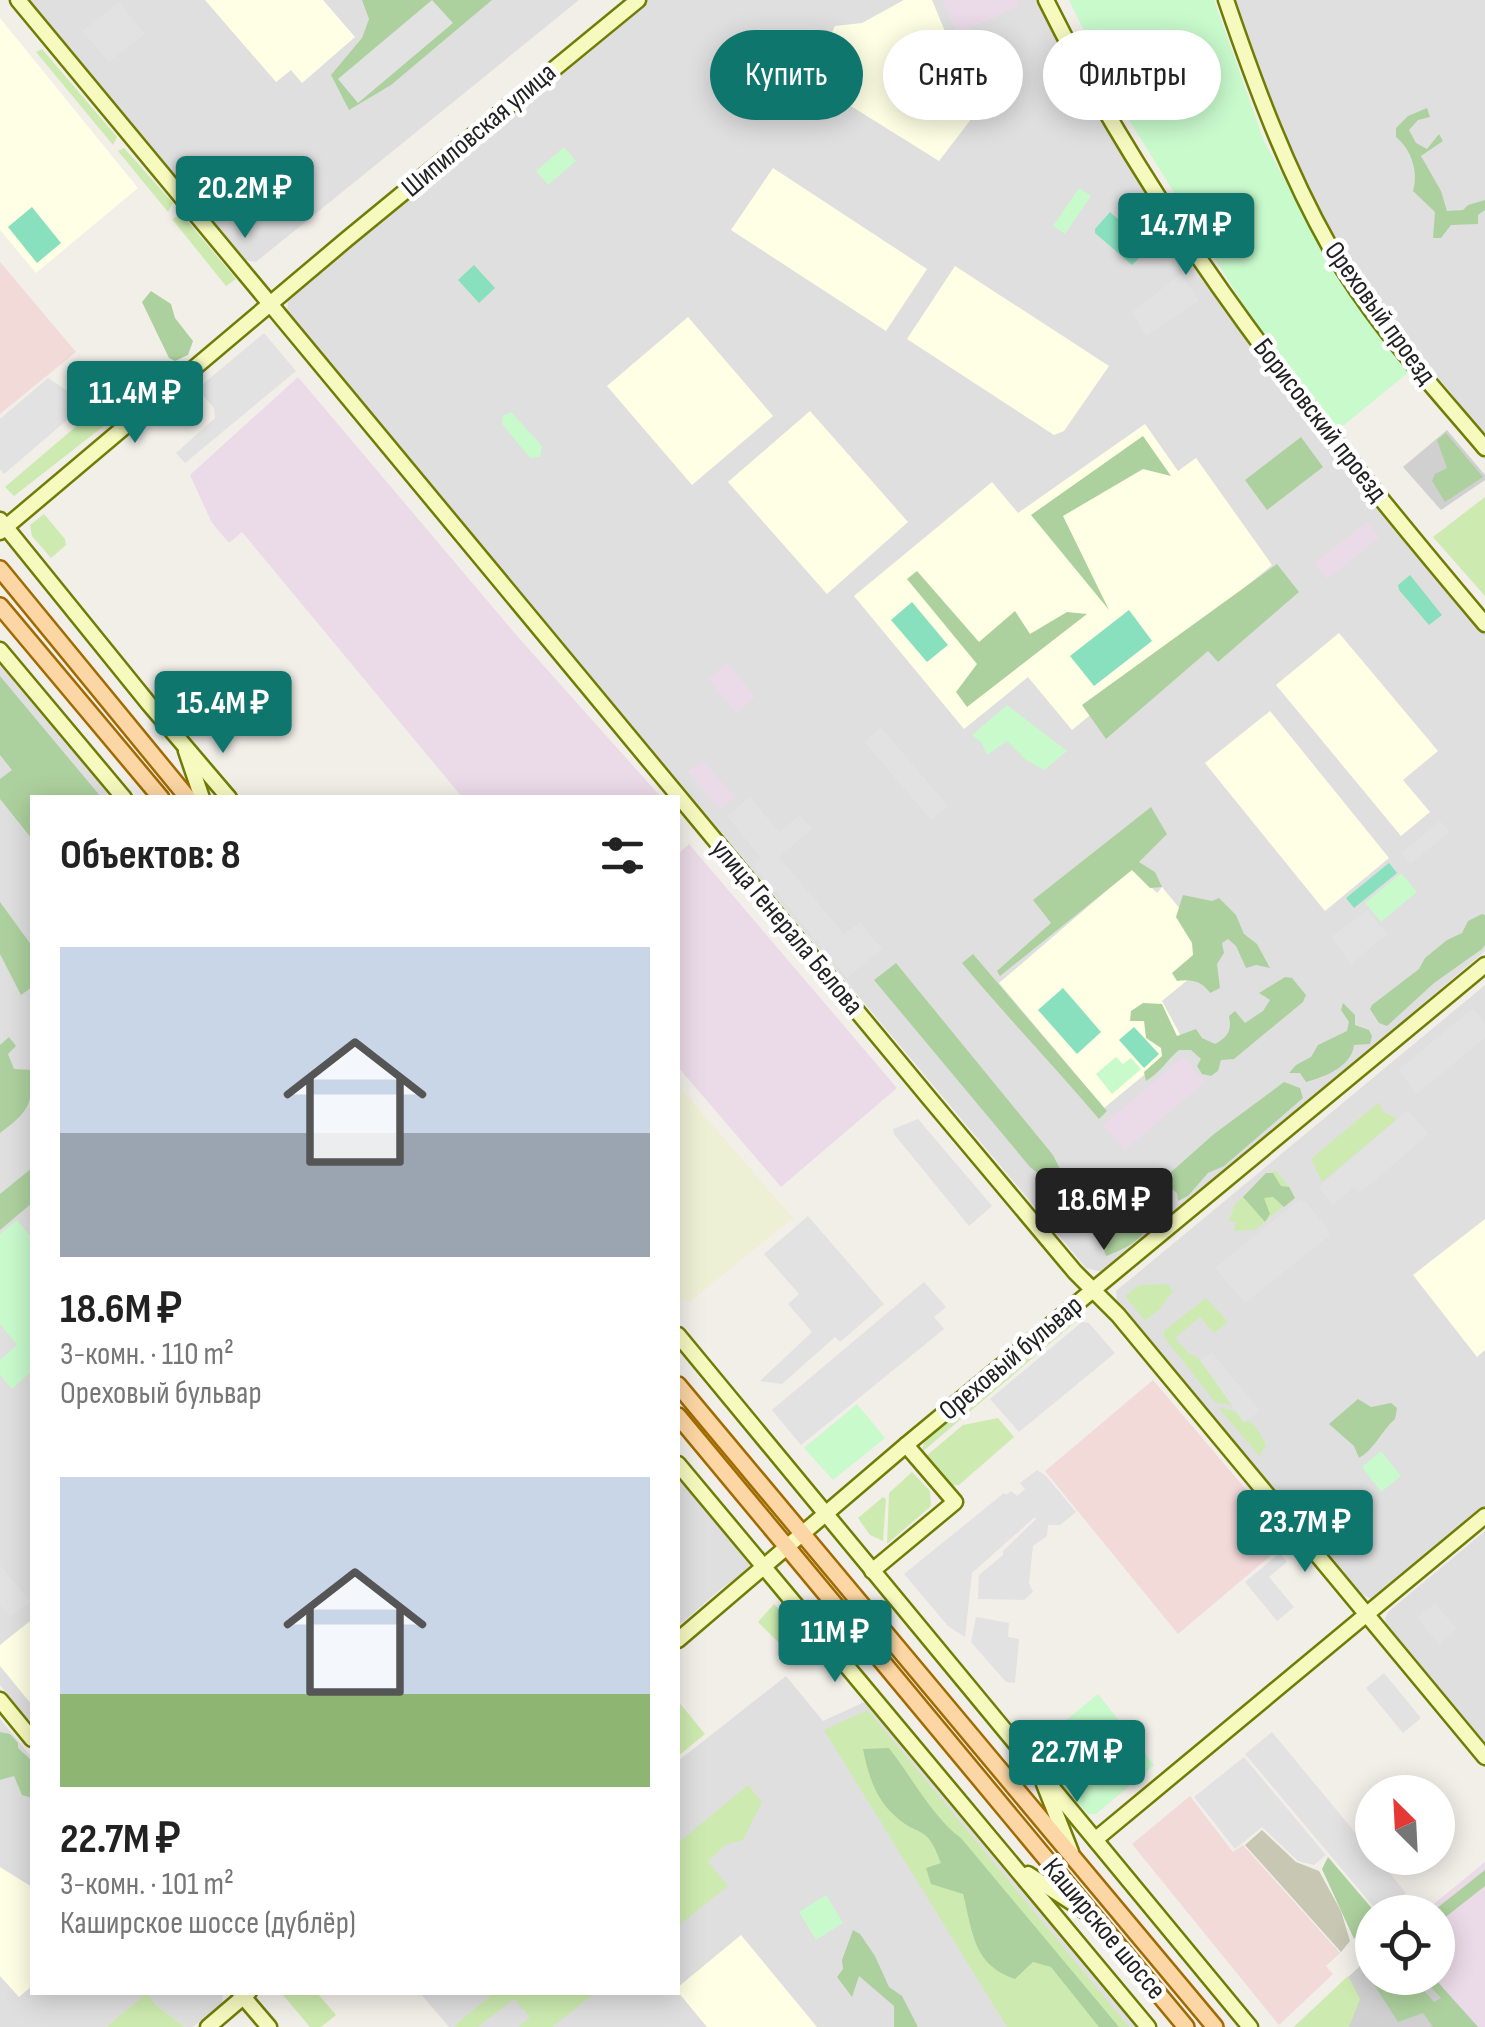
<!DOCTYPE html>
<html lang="ru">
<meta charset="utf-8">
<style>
body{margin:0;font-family:"Sofia Sans Condensed",sans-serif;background:#f6f6f6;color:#222;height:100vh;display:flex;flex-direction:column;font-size:38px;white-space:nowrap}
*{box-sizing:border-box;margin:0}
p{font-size:32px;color:#767676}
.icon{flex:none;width:55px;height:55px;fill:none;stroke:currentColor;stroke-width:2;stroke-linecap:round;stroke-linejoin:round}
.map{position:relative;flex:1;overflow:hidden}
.details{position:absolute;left:30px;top:795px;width:650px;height:1200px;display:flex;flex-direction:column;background:#fff;border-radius:0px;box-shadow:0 5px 25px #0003}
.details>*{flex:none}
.top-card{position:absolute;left:710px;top:30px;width:625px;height:90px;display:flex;gap:20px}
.needle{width:65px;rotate:336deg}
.buttons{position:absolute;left:1355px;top:1775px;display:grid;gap:20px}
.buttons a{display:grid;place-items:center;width:100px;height:100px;border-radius:50%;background:#fff;box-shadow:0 5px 25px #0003;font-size:50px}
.price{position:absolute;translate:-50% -85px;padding:0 22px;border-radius:10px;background:#0f766e;color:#fff;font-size:32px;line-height:65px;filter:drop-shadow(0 2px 5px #0008)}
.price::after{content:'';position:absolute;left:50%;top:60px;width:30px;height:22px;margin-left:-15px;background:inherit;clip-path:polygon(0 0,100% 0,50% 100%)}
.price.on{background:#222;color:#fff}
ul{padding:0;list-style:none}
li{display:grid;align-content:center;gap:20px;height:530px;padding:0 30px}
li span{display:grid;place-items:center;height:310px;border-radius:0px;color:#555}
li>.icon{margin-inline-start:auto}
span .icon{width:180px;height:180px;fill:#fffc;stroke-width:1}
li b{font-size:42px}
h2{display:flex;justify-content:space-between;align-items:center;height:120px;padding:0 30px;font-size:42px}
.tag{padding:0 35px;border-radius:45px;background:#fff;box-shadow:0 5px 25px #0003;font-size:35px;line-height:90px}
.tag.on{background:#0f766e;color:#fff}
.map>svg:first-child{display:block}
.residential{fill:#e0dfdf}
.commercial{fill:#f2dad9}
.industrial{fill:#ebdbe8}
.education{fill:#ffffe5}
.religious{fill:#d0d0d0}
.construction{fill:#c7c7b4}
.farmland{fill:#eef0d5}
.grass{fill:#cdebb0}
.forest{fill:#add19e}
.park{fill:#c8facc}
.pitch{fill:#88e0be}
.parking{fill:#e2e2e2}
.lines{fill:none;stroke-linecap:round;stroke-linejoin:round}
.secondary-casing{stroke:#707d05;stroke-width:19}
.primary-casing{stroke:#a06b00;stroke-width:20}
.secondary{stroke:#f7fabf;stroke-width:14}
.primary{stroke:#fcd6a4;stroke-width:15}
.labels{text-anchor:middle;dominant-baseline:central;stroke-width:9;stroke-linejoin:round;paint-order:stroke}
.street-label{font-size:28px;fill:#222;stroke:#fff}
</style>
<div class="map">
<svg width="1485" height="2027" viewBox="0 0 1485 2027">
<rect width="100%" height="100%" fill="#f2efe9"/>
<g class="residential">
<path d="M28 0H579L256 262 246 260Z"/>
<path d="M646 0H1039L1094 107 1179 239 1256 351 1352 479 1485 634V951L1107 1273 1086 1268 287 313 288 300Z"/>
<path d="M1235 0H1485V436L1384 310 1345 254 1297 170 1267 100Z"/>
<path d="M0 660 114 797 32 798V1724L0 1685Z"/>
<path d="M1485 985V1510L1377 1598 1371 1599 1359 1592 1327 1554 1117 1301 1116 1291Z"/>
<path d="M678 1479 715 1515 750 1563 747 1572 722 1588 678 1626Z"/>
<path d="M1485 1531V1742L1388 1627 1385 1619 1388 1612Z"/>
<path d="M786 1676 823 1721 871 1699 1142 2027H449L420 1993 678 1992V1761Z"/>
<path d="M0 1719 32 1758V1992L223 1993 222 2003 193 2027H185L156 2005 146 1994 106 2027H0Z"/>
</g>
<g class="commercial">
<path d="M0 262 76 352 0 414Z"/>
<path d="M1153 1380 1289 1540 1178 1634 1045 1471Z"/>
<path d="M1190 1796 1233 1852 1243 1845 1340 1953 1326 1966 1333 1974 1279 2025 1132 1844Z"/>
</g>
<g class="industrial">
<path d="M942 0H1018L1020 5 958 34Z"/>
<path d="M298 377 518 637 661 797H462L242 532 229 543 212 523 190 475Z"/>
<path d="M1367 522 1379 538 1327 579 1315 563Z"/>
<path d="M727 663 755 697 736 713 708 679Z"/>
<path d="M702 760 735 797 720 809 688 772Z"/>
<path d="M689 844 897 1088 781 1187 678 1067V854Z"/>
<path d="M1183 1057 1205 1082 1125 1150 1103 1125Z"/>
<path d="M1485 1862V2027H1478L1434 1978H1438V1912H1424Z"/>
</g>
<g class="education">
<path d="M205 0H323L355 37 302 83 291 70 276 82Z"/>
<path d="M904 0H932L974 102 972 118 939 161 814 83 819 59 835 26 862 23Z"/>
<path d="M0 18 138 188 36 273 0 230Z"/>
<path d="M773 168 927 269 886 331 731 230Z"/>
<path d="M955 266 1109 366 1064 431 1054 435 907 339Z"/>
<path d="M688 317 773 416 692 485 607 386Z"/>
<path d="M810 411 908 522 827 594 728 482Z"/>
<path d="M1145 424 1178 471 1196 458 1272 565 1072 730 1028 677 964 729 854 596 992 482 1018 513Z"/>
<path d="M1339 633 1438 751 1403 780 1430 812 1401 836 1276 685Z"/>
<path d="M1270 711 1389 858 1325 911 1205 763Z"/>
<path d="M1132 869 1157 893 1162 887 1218 955 1162 1001 1184 1042 1104 1108 999 983Z"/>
<path d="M1485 1219V1350L1477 1357 1413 1275Z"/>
<path d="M30 1621 32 1624V1705L0 1666V1645Z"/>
<path d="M0 1867 32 1887V1986L19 1997 0 1976Z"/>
<path d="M741 1935 817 2027H707L678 1992V1987Z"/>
</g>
<g class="religious">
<path d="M1447 430 1485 475V480L1441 510 1403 467Z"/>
<path d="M1372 1955V1978H1434L1478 2027H1294Z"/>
</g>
<path class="construction" d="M1262 1830 1296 1862 1319 1871 1341 1911 1350 1941 1341 1952 1245 1845Z"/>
<path class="farmland" d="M678 1085 793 1218 691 1301 678 1300Z"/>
<g class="grass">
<path d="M42 49 117 137 113 145 36 52Z"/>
<path d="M124 148 173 203 168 212 118 151Z"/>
<path d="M179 215 184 217 236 279 226 286 172 219Z"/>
<path d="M107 400 114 418 14 496 5 487Z"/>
<path d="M1485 497V596L1433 537Z"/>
<path d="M44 514 65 539 66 545 51 558 32 536 30 525Z"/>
<path d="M1379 1102 1382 1111 1397 1119 1322 1182 1311 1159Z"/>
<path d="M1275 1170 1292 1190 1293 1198 1255 1230 1234 1231 1236 1222 1229 1221 1235 1204Z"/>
<path d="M1168 1284 1173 1291 1160 1309 1145 1321 1125 1296 1139 1285Z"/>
<path d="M1206 1298 1228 1322 1214 1333 1200 1317 1175 1338 1189 1354 1197 1357 1239 1407 1215 1402 1164 1337V1331Z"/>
<path d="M1076 1314 1080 1318 921 1453 925 1441Z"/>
<path d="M1218 1407C1241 1411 1258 1423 1266 1446L1259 1456Z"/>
<path d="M998 1418 1014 1437 959 1485 949 1486 924 1458 963 1425Z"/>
<path d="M912 1472 930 1491 931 1506 887 1544 889 1493Z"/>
<path d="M883 1497 886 1499 883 1541 870 1535 858 1518Z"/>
<path d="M774 1604 804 1635V1640L789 1653 758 1622Z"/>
<path d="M678 1701 705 1734 678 1756Z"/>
<path d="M868 1710 1129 2027H1007L824 1730Z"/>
<path d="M748 1785 762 1802 743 1840 725 1845 708 1862 728 1886 678 1926V1843Z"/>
<path d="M1348 1976 1360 1999 1349 2027H1294Z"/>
<path d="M495 1992H595V1993L552 2027H519L530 2017 514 1999 478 2027H457L455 2025Z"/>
<path d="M147 1993 156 2005 185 2027H106Z"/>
<path d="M285 1993H317L336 2015 321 2027H310L283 1995Z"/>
</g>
<g class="forest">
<path d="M362 0H492L391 85 349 110 331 75 362 38 369 19Z"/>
<path d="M1427 108 1430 117 1418 120 1409 130 1416 143 1427 149 1439 134 1443 141 1421 156 1441 191 1447 211 1463 210 1468 205 1485 200V210L1478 215V224L1451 225 1441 238H1433L1435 212 1413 191C1419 172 1411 149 1396 137V128L1408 116Z"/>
<path d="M151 291 171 304 175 318 193 341 188 355 175 361 169 358 142 302Z"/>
<path d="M1446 433 1483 477 1445 502 1432 481 1435 474 1447 468 1437 440Z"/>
<path d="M1143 436 1171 476 1143 469 1063 516 1109 610 1031 515Z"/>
<path d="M1301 437 1323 467 1267 510 1245 480Z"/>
<path d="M1277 564 1299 592 1218 662 1208 651 1106 739 1082 705Z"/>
<path d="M917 571 979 642 1015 611 1030 634 1067 612 1087 614 967 707 956 692 977 664 907 579Z"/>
<path d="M0 676 101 797 32 798V839L0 799V779L12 770 0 755Z"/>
<path d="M1151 807 1167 834 1139 862 1155 872 1162 887 1150 888 1132 870 1000 976 997 971 1051 923 1033 900Z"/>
<path d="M1183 895 1212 901 1219 898 1236 915 1244 934 1257 944 1270 968 1256 965 1246 968 1236 946 1228 939 1222 943 1224 953 1217 964 1220 988 1210 993C1202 981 1191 979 1177 981L1172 973 1193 955 1192 943 1176 917Z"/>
<path d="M0 902 32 946V987L21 995 0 954Z"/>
<path d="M1482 914 1485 915V945L1482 949 1434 983 1387 1026 1379 1023 1370 1009 1372 1005 1419 969 1425 958 1447 940 1462 933 1468 921Z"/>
<path d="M973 954 1107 1111 1099 1119C1054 1066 1006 1016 962 963Z"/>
<path d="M896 963 1053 1155 1061 1171 1047 1181 1030 1167 874 980Z"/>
<path d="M1285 977 1292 978 1306 995 1303 1002 1234 1059 1221 1060 1218 1071 1211 1076 1202 1074 1197 1066 1201 1059 1191 1050H1179C1166 1061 1162 1071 1146 1081L1144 1072 1162 1056 1161 1048 1146 1038 1144 1021H1130L1131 1011 1143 1003 1162 1004 1177 1036 1196 1029 1202 1038 1215 1044C1228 1037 1232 1031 1229 1016L1235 1011 1245 1023 1263 1011 1270 1000 1259 993Z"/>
<path d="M1343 1003 1355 1015V1025L1369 1030 1372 1036 1370 1044 1354 1045C1352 1066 1325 1077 1306 1082L1300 1073H1289L1296 1065 1311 1057 1318 1045 1347 1031 1349 1022 1341 1010Z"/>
<path d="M9 1037 16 1046 8 1054 14 1069 32 1070C33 1105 28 1112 0 1133V1045Z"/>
<path d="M1284 1082 1300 1088 1303 1098 1224 1166 1208 1173 1188 1196 1178 1201 1177 1193 1161 1181 1214 1134Z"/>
<path d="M32 1168V1203L0 1230V1194Z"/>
<path d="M1266 1173H1273L1281 1186 1289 1187 1295 1198 1284 1207 1273 1197 1264 1198 1270 1214 1265 1222 1243 1197Z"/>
<path d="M1136 1208 1151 1222C1141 1241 1125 1249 1106 1256 1096 1233 1120 1222 1136 1208Z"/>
<path d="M1358 1399 1371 1407 1391 1403 1397 1408 1395 1419C1381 1431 1375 1449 1359 1458L1354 1446 1329 1424Z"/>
<path d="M0 1732 10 1734 18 1743V1748L32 1761V1798L22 1795 14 1776 0 1780Z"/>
<path d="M889 1748C911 1776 934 1819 961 1838L1119 2027H1099L1051 1967 1033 1962 1015 1979C973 1965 973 1933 963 1894L931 1884 926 1868 941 1863C926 1821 918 1839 893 1814 875 1798 867 1771 863 1749Z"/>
<path d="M1328 1857 1375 1912 1372 1921 1354 1939 1322 1869Z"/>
<path d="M1485 1870V1886L1438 1923V1912H1432Z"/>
<path d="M853 1930 860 1934 875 1956 889 1987 902 1996 918 2027H894V2006L859 1976 852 1997 837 1977 843 1969 842 1960Z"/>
<path d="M1372 1955V1978H1397L1402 1984 1413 1978 1434 2002 1441 1998 1422 1978H1434L1478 2027H1433L1423 2013 1398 2022 1361 1964Z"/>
</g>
<g class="park">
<path d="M1069 0H1214L1264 141 1327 259 1410 371 1338 430 1250 315 1121 107Z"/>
<path d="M564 147 576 161 548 185 536 171Z"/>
<path d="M1079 188 1091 196 1065 234 1053 226Z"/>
<path d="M511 412 542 446 540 457 530 458 502 424 503 416Z"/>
<path d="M1007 705 1067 751 1044 770 1026 760 1007 741 987 755 981 742 972 735Z"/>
<path d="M1401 873 1417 892 1381 922 1365 903Z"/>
<path d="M1116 1057 1123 1064 1131 1058 1141 1069 1112 1094 1096 1074Z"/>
<path d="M17 1220 32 1238V1371L12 1389 0 1375V1360L17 1345 0 1324V1234Z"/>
<path d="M857 1404 885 1438 833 1480 804 1448Z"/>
<path d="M1381 1451 1401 1476 1381 1492 1362 1467Z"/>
<path d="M1098 1694 1154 1765 1096 1814H1088L1035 1752V1746Z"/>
<path d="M826 1895 843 1923 816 1940 799 1912Z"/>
</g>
<g class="pitch">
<path d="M32 207 61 243 37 263 8 227Z"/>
<path d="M1110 212 1146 243 1148 249 1132 265 1095 233V229Z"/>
<path d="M474 265 495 288 479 303 458 280Z"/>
<path d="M1410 575 1442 615 1429 625 1399 590 1398 585Z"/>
<path d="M912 602 948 645 927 662 891 620Z"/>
<path d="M1129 610 1152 641 1094 686 1070 656Z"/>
<path d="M1389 863 1397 873 1354 908 1346 898Z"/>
<path d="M1063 988 1101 1032 1077 1054 1038 1010Z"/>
<path d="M1134 1027 1159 1054 1144 1068 1119 1040Z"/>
</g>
<g class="parking">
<path d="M432 0 453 23 358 103 338 79Z"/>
<path d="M119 2 145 34 109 62 82 31Z"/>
<path d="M1181 274 1199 301 1146 336 1132 312Z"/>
<path d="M264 333 296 371 185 463 176 453 215 418 214 408 197 389Z"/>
<path d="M48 378 68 391 81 408 4 474 0 469V419Z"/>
<path d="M881 727 948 806 931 820 864 742Z"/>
<path d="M750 797 779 832 800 815 812 829 779 857 844 934 860 922 882 949 847 978 753 865 761 858 727 816Z"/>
<path d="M1440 821 1450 832 1410 864 1401 853Z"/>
<path d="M1368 910 1387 934 1351 964 1331 937Z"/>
<path d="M1473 1008 1485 1022V1038L1417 1094 1398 1070Z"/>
<path d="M1408 1110 1429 1134 1360 1193 1354 1187 1333 1205 1318 1187Z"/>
<path d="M918 1119 992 1206 969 1226 894 1134 893 1129Z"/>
<path d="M1299 1200 1305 1201 1329 1230V1236L1245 1303 1215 1268Z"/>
<path d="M808 1216 884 1304 840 1342 835 1337 782 1384 760 1381 812 1332 788 1304 799 1294 764 1254Z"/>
<path d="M924 1282 946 1307 934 1317 944 1329 801 1445 772 1410Z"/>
<path d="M1082 1322 1089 1323 1115 1353 1019 1432 990 1399Z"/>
<path d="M1212 1352 1260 1411 1244 1423 1200 1360Z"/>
<path d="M1037 1470 1046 1476 1076 1512 1060 1525H1048L1047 1536 1033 1546 1029 1583 1033 1592 1024 1600 978 1599 979 1575 1003 1555V1551L1036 1519 1035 1517 972 1573 965 1637 948 1626 904 1574 1004 1493 1006 1495 1011 1491 1017 1496 1025 1489 1020 1483Z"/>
<path d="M1280 1553 1287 1562 1269 1577 1294 1607 1277 1621 1245 1582Z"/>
<path d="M0 1565 31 1602 10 1617 0 1605Z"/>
<path d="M1435 1603 1457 1629 1439 1644 1417 1618Z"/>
<path d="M976 1617 1009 1623 1008 1637 1019 1639 1015 1683 1006 1682 971 1642Z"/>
<path d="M1384 1673 1421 1718 1403 1733 1366 1688Z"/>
<path d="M1272 1732 1372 1853V1858H1377L1406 1893 1383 1912H1378L1245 1754Z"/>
<path d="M1244 1757 1326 1855 1314 1865 1298 1861 1262 1827 1235 1849 1194 1797Z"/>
</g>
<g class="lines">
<g class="secondary-casing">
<g id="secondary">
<path d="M18 0 929 1098 1075 1272 1118 1315 1485 1757"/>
<path d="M1046 0C1159 229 1321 430 1485 624"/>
<path d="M1226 0C1255 85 1286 169 1330 247 1371 320 1431 384 1485 448"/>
<path d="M0 520 149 704 229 798"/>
<path d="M0 532 347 239 638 0"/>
<path d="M0 650 124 798"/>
<path d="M186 751 202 798"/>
<path d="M678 1335 1250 2027"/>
<path d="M678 1464 1148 2027"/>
<path d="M872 1571 955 1502 906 1445"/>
<path d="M678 1640 906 1445 1485 965"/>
<path d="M0 1700 32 1739"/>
<path d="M1044 1784 1071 1852"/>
<path d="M1096 1839 1485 1516"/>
<path d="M1028 1874 1085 1911"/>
<path d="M240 1993 269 2027"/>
<path d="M208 2027 249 1992"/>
</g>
</g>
<g class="primary-casing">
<g id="primary">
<path d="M0 569 188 798"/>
<path d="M0 606 161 798"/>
<path d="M678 1385 1215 2027"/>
<path d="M678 1416 1186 2027"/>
</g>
</g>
<use href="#secondary" class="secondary"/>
<use href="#primary" class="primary"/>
</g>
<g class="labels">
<g class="street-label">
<text transform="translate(479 130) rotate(-40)">Шипиловская улица</text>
<text transform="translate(1380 313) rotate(54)">Ореховый проезд</text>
<text transform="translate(1320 420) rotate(52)">Борисовский проезд</text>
<text transform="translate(787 927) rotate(50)">улица Генерала Белова</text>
<text transform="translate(1011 1358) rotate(-40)">Ореховый бульвар</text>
<text transform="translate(1104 1929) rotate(50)">Каширское шоссе</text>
</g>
</g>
</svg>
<div class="buttons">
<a><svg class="needle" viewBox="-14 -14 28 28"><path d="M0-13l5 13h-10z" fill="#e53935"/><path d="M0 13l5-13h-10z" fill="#767676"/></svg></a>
<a><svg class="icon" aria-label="locate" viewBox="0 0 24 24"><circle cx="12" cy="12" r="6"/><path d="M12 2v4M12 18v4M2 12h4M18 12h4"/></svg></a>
</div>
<b class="price" style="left:245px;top:241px">20.2M ₽</b>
<b class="price" style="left:1186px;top:278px">14.7M ₽</b>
<b class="price" style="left:135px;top:446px">11.4M ₽</b>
<b class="price" style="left:223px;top:756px">15.4M ₽</b>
<b class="price on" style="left:1104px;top:1253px">18.6M ₽</b>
<b class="price" style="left:1305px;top:1575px">23.7M ₽</b>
<b class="price" style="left:835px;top:1685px">11M ₽</b>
<b class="price" style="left:1077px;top:1805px">22.7M ₽</b>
<div class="top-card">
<a class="tag on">Купить</a>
<a class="tag">Снять</a>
<a class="tag">Фильтры</a>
</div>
<section class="details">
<h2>Объектов: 8<svg class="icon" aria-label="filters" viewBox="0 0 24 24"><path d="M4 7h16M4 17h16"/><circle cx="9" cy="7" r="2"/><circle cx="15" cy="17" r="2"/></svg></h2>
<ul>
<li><span style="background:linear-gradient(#c9d6e8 60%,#9aa5b1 0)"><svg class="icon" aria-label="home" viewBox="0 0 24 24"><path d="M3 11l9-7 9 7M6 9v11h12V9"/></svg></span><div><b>18.6M ₽</b><p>3-комн. · 110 m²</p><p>Ореховый бульвар</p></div></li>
<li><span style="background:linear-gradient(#c9d6e8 70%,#8fb573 0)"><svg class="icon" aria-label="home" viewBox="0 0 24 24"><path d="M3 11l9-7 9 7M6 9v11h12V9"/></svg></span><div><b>22.7M ₽</b><p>3-комн. · 101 m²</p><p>Каширское шоссе (дублёр)</p></div></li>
</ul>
</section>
</div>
